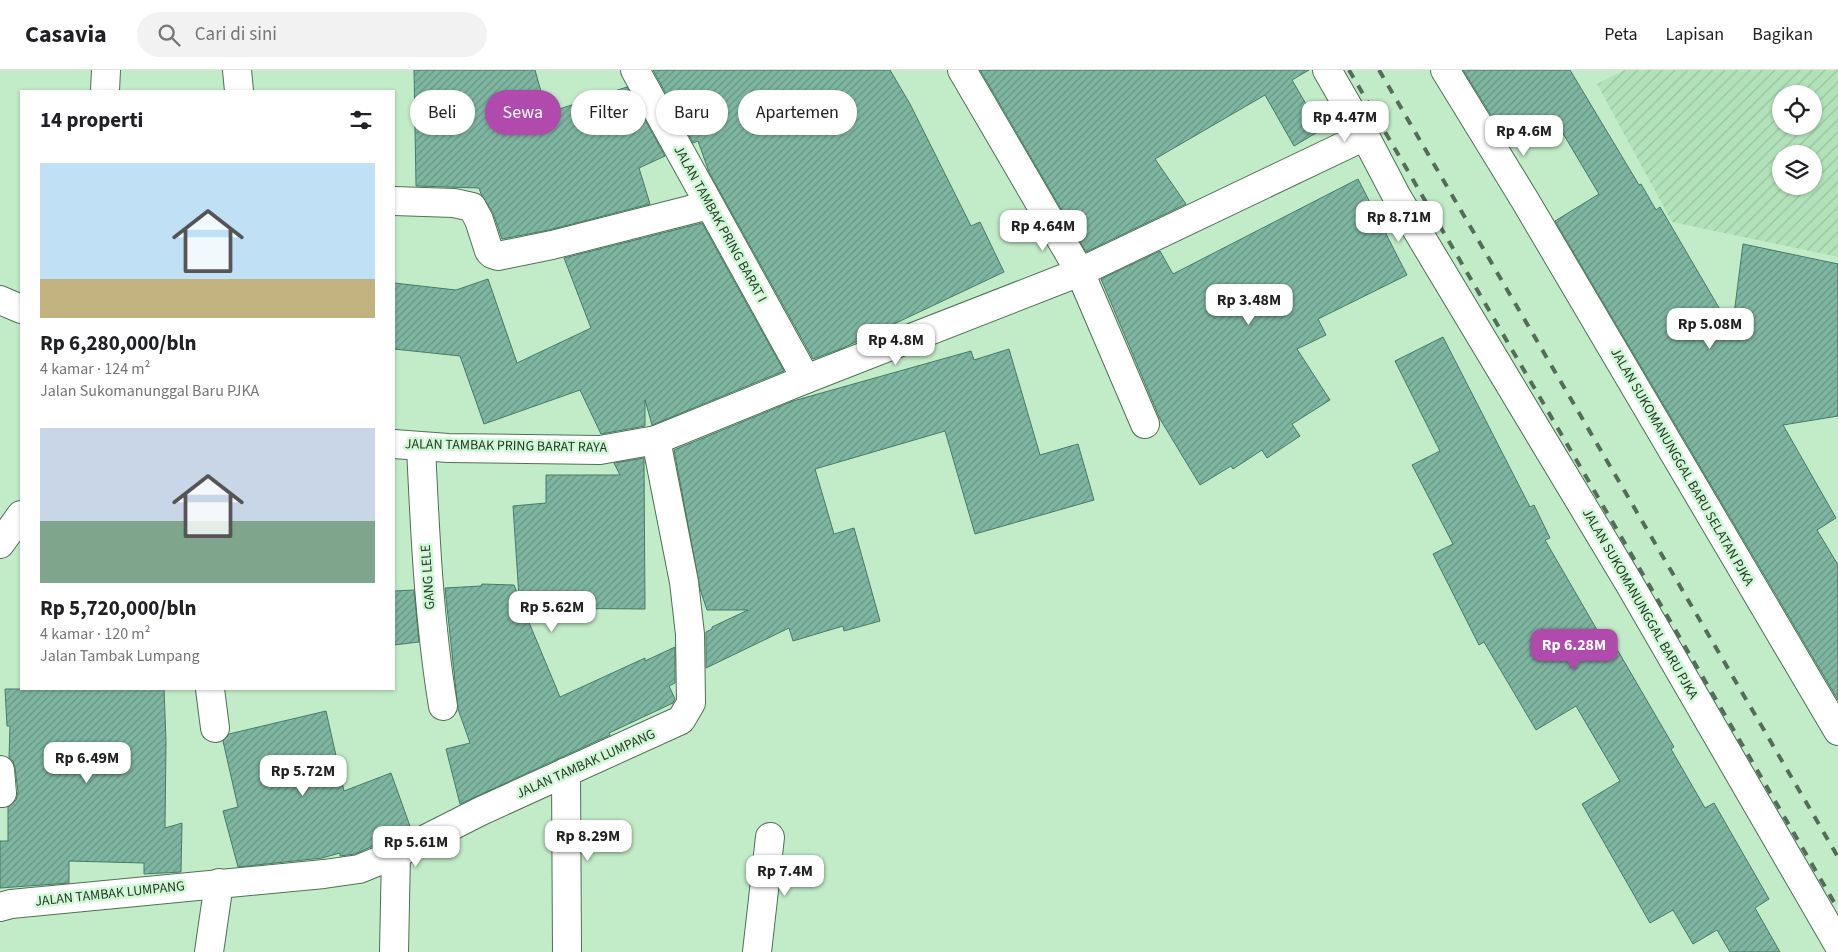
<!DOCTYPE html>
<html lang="id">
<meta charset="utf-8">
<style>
body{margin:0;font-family:"Source Sans 3",sans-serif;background:#f2f2f2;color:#202124;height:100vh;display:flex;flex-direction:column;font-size:19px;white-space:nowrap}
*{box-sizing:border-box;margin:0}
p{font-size:16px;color:#757577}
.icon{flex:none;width:28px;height:28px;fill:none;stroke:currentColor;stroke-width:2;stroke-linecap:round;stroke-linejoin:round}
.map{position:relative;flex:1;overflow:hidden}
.sheet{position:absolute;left:20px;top:20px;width:375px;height:600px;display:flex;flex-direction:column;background:#fff;border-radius:0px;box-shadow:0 1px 4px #0004}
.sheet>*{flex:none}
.banner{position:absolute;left:410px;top:20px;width:475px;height:45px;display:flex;gap:10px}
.buttons{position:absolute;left:1772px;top:15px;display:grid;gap:10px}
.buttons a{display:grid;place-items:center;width:50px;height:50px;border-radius:50%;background:#fff;box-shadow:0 1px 4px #0004;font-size:25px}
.price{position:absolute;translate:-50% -42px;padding:0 11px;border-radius:10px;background:#fff;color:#222;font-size:16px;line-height:32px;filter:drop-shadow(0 1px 2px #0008)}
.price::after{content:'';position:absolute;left:50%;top:30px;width:15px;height:11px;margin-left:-8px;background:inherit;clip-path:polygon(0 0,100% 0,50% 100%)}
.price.current{background:#b14aad;color:#fff}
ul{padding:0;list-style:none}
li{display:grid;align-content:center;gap:10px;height:265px;padding:0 20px}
li span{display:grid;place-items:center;height:155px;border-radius:0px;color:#555}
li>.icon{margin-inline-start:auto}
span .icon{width:90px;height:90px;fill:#fffc;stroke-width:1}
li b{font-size:21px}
h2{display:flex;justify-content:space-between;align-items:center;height:60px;padding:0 20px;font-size:21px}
.tag{padding:0 18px;border-radius:22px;background:#fff;box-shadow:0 1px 4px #0004;font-size:18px;line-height:45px}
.tag.current{background:#b14aad;color:#fff}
header{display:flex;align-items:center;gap:30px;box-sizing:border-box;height:70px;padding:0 25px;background:#fff;border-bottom:1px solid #e0e0e0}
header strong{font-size:24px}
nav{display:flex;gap:28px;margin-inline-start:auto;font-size:18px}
.search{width:350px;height:45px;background:#f2f2f2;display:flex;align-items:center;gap:12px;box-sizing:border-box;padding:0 18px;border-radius:28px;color:#757577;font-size:19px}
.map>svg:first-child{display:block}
.industrial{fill:url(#industrial-furrows);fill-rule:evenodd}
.building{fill:url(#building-hatch);stroke:#457b68}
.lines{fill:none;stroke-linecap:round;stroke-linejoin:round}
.minor-casing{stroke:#4d7253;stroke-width:30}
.minor{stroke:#fff;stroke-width:28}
.rail{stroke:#546d58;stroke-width:4;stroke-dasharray:9 9;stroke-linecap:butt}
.labels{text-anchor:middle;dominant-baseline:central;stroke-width:5;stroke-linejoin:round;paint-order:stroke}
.street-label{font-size:14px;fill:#27382a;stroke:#cff9d5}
</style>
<header>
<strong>Casavia</strong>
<div class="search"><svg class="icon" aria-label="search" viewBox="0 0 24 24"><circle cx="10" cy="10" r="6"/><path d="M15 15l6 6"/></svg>Cari di sini</div>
<nav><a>Peta</a><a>Lapisan</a><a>Bagikan</a></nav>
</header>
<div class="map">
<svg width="1838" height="882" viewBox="0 0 1838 882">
<defs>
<pattern id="industrial-furrows" width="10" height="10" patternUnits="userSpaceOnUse" patternTransform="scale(1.25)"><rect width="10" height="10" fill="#b2e2b9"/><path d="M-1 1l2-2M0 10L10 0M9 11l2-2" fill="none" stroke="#99c39f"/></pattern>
<pattern id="building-hatch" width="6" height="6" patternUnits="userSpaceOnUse" patternTransform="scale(1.25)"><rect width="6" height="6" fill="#7fb6a2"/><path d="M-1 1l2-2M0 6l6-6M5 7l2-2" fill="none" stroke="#689584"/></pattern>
</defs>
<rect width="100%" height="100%" fill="#c2ecc8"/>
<path class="industrial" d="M1625 0H1838V187L1672 152 1597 14ZM1781 24H1814V56H1781ZM1781 84H1814V116H1781Z"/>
<g class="building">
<path d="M414 0H535L547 43 627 17 665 86 639 98 650 134 549 160 502 169 493 143 481 124 479 118 416 116Z"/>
<path d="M653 0H890L910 34 971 156 980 152 1004 202 843 278 813 289 709 102 698 71 693 73Z"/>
<path d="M980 0H1309L1292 10 1321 60 1294 76 1265 25 1155 89 1186 134 1086 182Z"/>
<path d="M1463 0H1570L1639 115 1641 114 1656 140 1660 137 1732 260 1743 174 1838 194V346L1783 355 1836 448 1817 460 1838 495V630L1555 151 1599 124 1552 45 1506 69Z"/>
<path d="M1358 109 1407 205 1318 249 1326 265 1297 279 1330 330 1292 354 1300 366 1267 388 1262 380 1233 399 1231 396 1200 415 1160 349 1101 209 1160 181 1173 204Z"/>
<path d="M702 153 784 301 652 355 645 330V356L601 364 580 320 484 354 460 286 394 279V213L456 220 488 209 517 293 591 258 564 188Z"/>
<path d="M1443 267 1530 437 1534 435 1550 468 1545 470 1611 584 1618 581 1674 677 1671 679 1705 738 1714 733 1769 829 1755 838 1780 882H1730L1717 860 1693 874 1673 840 1650 853 1582 734 1620 711 1576 636 1536 660 1484 572 1479 575 1433 484 1453 474 1412 395 1440 381 1395 291Z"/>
<path d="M1009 279 1040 385 1078 374 1094 430 975 464 945 361 815 399 834 464 854 458 880 551 844 561 843 556 793 571 789 558 706 598V562L712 559V557L748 540H707L700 519 674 380 793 331 971 281 974 290Z"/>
<path d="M644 388 645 539 523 538 560 627 645 588V591L675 577V613L669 616 675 629 673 633 609 663 610 665 460 734 446 679 470 673 458 639 445 518 481 516 482 514 514 515 519 527 513 436 546 433V405H620L614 393Z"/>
<path d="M414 520 419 572 394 575V521Z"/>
<path d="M5 619H164L166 671 165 758 182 753 181 802 144 804V793L69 791V813L0 818V771H8V737L16 730 18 722 15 698 13 691 9 688 10 656H7Z"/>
<path d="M326 641 344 721 391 703 411 759 355 784 340 786V783L322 788 238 797 223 741 238 737 223 671 229 664Z"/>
</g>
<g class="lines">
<g class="minor-casing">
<g id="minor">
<path d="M237 0 239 21"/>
<path d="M635 0 806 309"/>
<path d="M962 0 1080 202 1145 354"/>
<path d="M1327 0 1365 66 1397 127 1629 513 1838 874"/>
<path d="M1445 0 1526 132 1838 661"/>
<path d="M105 21 106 0"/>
<path d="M394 131 454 133 472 137 479 150 489 181 492 184 498 186 552 175 709 135"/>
<path d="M0 230 21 239"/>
<path d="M394 374 448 378 600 380 656 370 806 309 1080 202 1365 66"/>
<path d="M421 377C425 464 429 550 443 636"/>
<path d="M0 474 21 445"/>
<path d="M210 619 215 658"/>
<path d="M0 700 2 723"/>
<path d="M566 702 567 882"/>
<path d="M0 837 11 834 324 804 359 799 396 784 481 741 681 650 691 633 690 564 684 512 656 370"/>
<path d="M209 882 219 813"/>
<path d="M394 882 396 784"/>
<path d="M757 882 770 767"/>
</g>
</g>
<use href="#minor" class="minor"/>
<g class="rail">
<path d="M1349 0 1838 839"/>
<path d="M1379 0 1838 787"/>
</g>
</g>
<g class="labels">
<g class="street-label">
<text transform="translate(720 154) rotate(61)">JALAN TAMBAK PRING BARAT I</text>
<text transform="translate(506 376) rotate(1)">JALAN TAMBAK PRING BARAT RAYA</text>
<text transform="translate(1682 397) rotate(60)">JALAN SUKOMANUNGGAL BARU SELATAN PJKA</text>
<text transform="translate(428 507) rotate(-94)">GANG LELE</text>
<text transform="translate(1640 534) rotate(60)">JALAN SUKOMANUNGGAL BARU PJKA</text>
<text transform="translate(586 694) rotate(-24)">JALAN TAMBAK LUMPANG</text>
<text transform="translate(110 824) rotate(-6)">JALAN TAMBAK LUMPANG</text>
</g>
</g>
</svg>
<div class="buttons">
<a><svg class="icon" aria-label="locate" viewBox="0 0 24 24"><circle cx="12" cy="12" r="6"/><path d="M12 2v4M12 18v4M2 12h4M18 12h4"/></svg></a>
<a><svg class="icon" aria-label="layers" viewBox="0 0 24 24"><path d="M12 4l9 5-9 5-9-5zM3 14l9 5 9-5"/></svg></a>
</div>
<b class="price" style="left:1345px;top:73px">Rp 4.47M</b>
<b class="price" style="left:1524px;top:87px">Rp 4.6M</b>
<b class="price" style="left:1399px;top:173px">Rp 8.71M</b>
<b class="price" style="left:1043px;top:182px">Rp 4.64M</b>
<b class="price" style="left:1249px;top:256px">Rp 3.48M</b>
<b class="price" style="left:1710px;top:280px">Rp 5.08M</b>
<b class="price" style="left:896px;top:296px">Rp 4.8M</b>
<b class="price" style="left:552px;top:563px">Rp 5.62M</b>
<b class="price current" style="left:1574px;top:601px">Rp 6.28M</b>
<b class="price" style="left:87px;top:714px">Rp 6.49M</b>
<b class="price" style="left:303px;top:727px">Rp 5.72M</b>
<b class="price" style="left:588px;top:792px">Rp 8.29M</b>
<b class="price" style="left:416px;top:798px">Rp 5.61M</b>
<b class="price" style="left:785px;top:827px">Rp 7.4M</b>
<div class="banner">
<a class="tag">Beli</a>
<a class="tag current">Sewa</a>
<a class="tag">Filter</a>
<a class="tag">Baru</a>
<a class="tag">Apartemen</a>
</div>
<section class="sheet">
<h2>14 properti<svg class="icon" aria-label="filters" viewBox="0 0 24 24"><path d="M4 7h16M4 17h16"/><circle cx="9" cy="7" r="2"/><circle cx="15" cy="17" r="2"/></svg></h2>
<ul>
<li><span style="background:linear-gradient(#bfe0f5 75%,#c2b280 0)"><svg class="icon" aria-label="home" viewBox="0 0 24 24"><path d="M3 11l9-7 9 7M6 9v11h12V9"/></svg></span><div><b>Rp 6,280,000/bln</b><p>4 kamar · 124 m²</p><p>Jalan Sukomanunggal Baru PJKA</p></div></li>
<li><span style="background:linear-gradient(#c9d6e8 60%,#7fa58c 0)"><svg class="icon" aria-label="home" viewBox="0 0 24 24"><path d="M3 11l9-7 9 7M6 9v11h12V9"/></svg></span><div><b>Rp 5,720,000/bln</b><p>4 kamar · 120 m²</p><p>Jalan Tambak Lumpang</p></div></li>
</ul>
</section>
</div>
